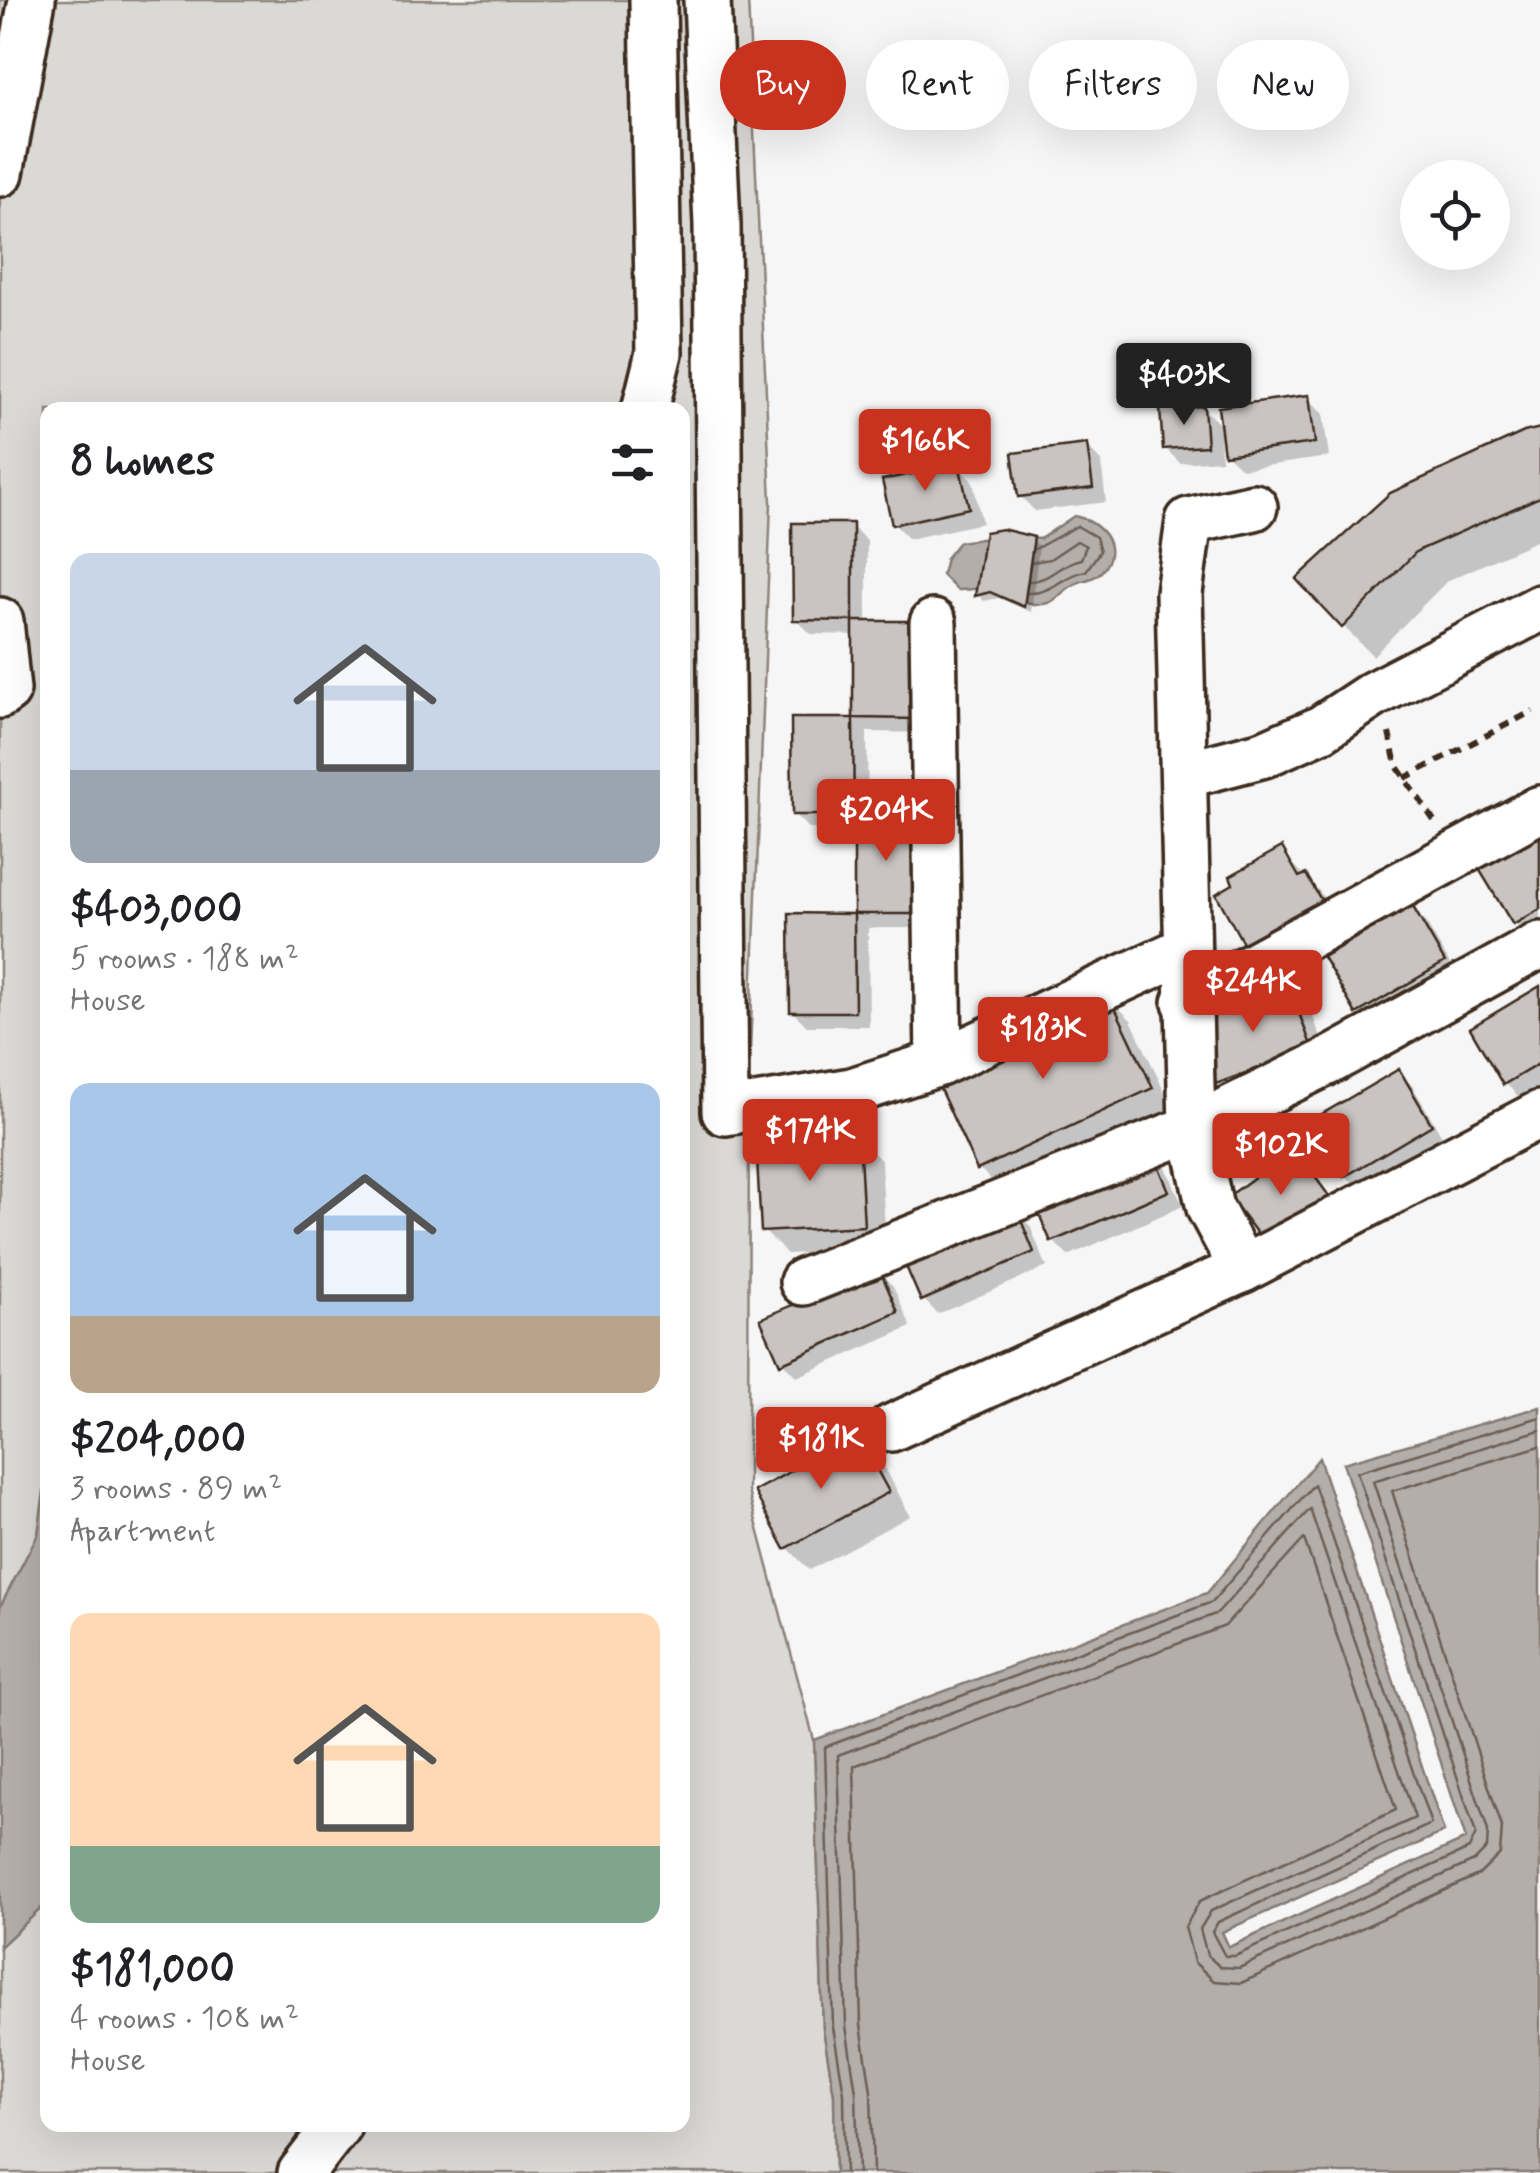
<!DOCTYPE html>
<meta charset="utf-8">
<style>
body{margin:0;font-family:Mynerve,sans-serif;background:#f2f2f2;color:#202124;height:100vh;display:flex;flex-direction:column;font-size:38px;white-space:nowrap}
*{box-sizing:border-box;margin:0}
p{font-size:32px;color:#757577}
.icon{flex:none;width:55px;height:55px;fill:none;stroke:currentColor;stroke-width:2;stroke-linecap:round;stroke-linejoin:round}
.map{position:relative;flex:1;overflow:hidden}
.side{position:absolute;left:40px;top:402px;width:650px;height:1730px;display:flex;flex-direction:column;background:#fff;border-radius:20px;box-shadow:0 10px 40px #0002}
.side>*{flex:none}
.guide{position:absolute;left:720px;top:40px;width:670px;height:90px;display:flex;gap:20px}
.buttons{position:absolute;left:1400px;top:160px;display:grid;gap:20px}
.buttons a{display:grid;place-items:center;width:110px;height:110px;border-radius:50%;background:#fff;box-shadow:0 10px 40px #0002;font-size:50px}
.price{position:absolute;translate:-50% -85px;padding:0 22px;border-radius:10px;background:#c8321e;color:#fff;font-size:32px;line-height:65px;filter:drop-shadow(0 2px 5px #0008)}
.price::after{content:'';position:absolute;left:50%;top:60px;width:30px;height:22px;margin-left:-15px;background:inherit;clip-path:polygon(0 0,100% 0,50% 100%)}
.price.current{background:#222;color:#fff}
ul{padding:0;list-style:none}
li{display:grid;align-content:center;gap:20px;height:530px;padding:0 30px}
li span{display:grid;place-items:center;height:310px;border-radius:20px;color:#555}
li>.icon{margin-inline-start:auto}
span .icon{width:180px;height:180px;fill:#fffc;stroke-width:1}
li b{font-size:42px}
h2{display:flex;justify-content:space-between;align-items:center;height:120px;padding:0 30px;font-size:42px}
.tag{padding:0 35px;border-radius:45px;background:#fff;box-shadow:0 10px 40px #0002;font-size:35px;line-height:90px}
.tag.current{background:#c8321e;color:#fff}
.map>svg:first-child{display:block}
.green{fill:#dbd9d6;stroke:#8b827a;stroke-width:2.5;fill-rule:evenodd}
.water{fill:#b4aeaa;stroke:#847972;stroke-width:2.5}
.shadow{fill:#0003}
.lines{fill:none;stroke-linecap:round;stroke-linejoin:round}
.shore{stroke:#6b5f56;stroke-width:2.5}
.building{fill:#c9c3c1;stroke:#3b2a1e;stroke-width:2.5}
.minor-casing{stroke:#3b2a1e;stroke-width:52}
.path{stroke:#3b2a1e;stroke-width:6;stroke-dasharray:10 8;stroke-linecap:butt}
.minor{stroke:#fff;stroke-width:45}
</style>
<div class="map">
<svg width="1540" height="2173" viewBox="0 0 1540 2173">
<rect width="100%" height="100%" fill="#f7f6f6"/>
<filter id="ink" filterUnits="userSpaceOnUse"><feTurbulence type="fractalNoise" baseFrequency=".01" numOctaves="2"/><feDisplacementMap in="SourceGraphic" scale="20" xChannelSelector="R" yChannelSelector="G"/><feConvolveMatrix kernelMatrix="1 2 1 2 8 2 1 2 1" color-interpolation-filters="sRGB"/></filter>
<g filter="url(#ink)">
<path class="green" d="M0 0H748L771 502 749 1078 748 1491 814 1740 823 2029 834 2094 835 2173H0ZM48 410H682V2125H48Z"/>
<g class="water">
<path d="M1074 516C1100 521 1124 547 1101 572 1092 581 1083 579 1073 585 1064 589 1057 601 1048 603 1023 610 1006 587 989 588 978 588 968 590 957 590L942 575 946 558 959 542 1002 536 1040 539Z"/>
<path d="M1540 1407V2173H835L834 2094 823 2029 814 1740 1207 1593 1319 1458 1444 1832 1222 1932 1229 1947 1466 1839 1343 1463Z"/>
<path d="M47 1470V1903L0 1947V1607L38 1534Z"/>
</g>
<g class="shadow">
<path d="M1308 398 1323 413 1329 457 1242 469 1226 454Z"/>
<path d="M1203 408 1220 425 1221 460 1180 463 1165 448Z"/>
<path d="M1540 431V539L1447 581 1373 656 1343 626 1391 496Z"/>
<path d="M1086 446 1101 461 1106 502 1035 511 1020 496Z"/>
<path d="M958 467 973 482 982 523 909 539 894 524Z"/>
<path d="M852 526 867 541V623L932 733 867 732 868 818 931 928H868L869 1026H807L792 1011V916H857L856 829H809L794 814 793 721H855V635L811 634 796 619Z"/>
<path d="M1032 539 1039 546 1031 612 999 598 984 601 978 595Z"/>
<path d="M1540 836V933L1530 939 1515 924Z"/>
<path d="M1281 851 1320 892 1340 926 1266 967Z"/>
<path d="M1411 908 1426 923 1458 977 1373 1027 1358 1012Z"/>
<path d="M1288 989 1311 1011 1333 1071 1241 1105 1218 1083Z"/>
<path d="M1540 989V1086L1520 1098 1505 1083Z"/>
<path d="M1109 998 1131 1020 1174 1112 1002 1191 979 1168Z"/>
<path d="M1399 1072 1413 1087 1445 1141 1361 1191 1346 1176Z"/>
<path d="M858 1138 881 1160 886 1248 787 1254 764 1231Z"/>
<path d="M1151 1152 1166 1167 1183 1206 1068 1256 1053 1241Z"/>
<path d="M1015 1211 1030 1226 1047 1267 938 1314 923 1299Z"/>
<path d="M878 1271 893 1286 911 1327 797 1377 782 1362Z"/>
<path d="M858 1438 881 1460 910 1516 809 1570 787 1547Z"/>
</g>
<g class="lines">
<g class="shore">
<path d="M1030 581C1048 582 1062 562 1081 559L1086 546 1077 541 1050 559 1033 562"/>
<path d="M1028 593C1052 594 1062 575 1086 571L1100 551 1096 537 1077 526 1035 549"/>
<path d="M845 2173 844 2093 833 2027 825 1747 1212 1602 1314 1484 1431 1824 1218 1922 1212 1932 1225 1956H1235L1469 1849 1476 1834 1357 1472 1540 1417"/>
<path d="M858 2173 856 2092 846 2026 838 1755 1218 1613 1310 1509 1415 1818 1211 1911 1200 1929 1207 1955 1220 1967 1239 1968 1474 1861 1487 1848 1488 1831 1373 1481 1540 1430"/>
<path d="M873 2173 871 2091 861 2025 854 1766 1225 1626 1304 1539 1396 1810 1200 1901 1185 1927 1194 1962 1214 1981 1241 1983 1480 1874 1500 1854 1502 1827 1392 1491 1540 1446"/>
</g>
</g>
<g class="building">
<path d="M1309 395 1315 443 1224 455 1218 407Z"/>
<path d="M1204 406 1207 446 1163 449 1160 409Z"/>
<path d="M1540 428V497L1417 551 1342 628 1296 579 1390 493 1524 432Z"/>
<path d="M1087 444 1093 488 1018 497 1012 453Z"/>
<path d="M959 464 969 508 892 525 882 480Z"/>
<path d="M792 523H853V621L793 620Z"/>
<path d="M1002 529 1034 537 1024 607 990 592 975 596 985 532Z"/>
<path d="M853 621H918V719L853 718Z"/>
<path d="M791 718H853L854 815H792Z"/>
<rect x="854" y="815" width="63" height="99"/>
<path d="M1540 833V909L1513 925 1479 869Z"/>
<path d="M1282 847 1299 877 1306 874 1327 910 1249 954 1216 894 1233 884 1230 876Z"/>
<path d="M1412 905 1445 962 1356 1014 1323 957Z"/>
<path d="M789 913 854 914 855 1012H790Z"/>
<path d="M1289 986 1312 1048 1216 1084 1193 1023Z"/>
<path d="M1540 986V1063L1503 1085 1470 1028Z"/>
<path d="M1109 995 1153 1088 977 1170 934 1076Z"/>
<path d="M1399 1069 1432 1125 1344 1177 1310 1121Z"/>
<path d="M859 1135 864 1226 761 1232 756 1141Z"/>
<path d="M1294 1148 1332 1200 1268 1248 1229 1196Z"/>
<path d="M1151 1149 1169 1191 1051 1242 1033 1200Z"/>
<path d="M1016 1208 1034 1252 921 1301 902 1257Z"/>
<path d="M879 1268 898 1312 780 1364 760 1319Z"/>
<path d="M858 1435 889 1492 785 1549 754 1491Z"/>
</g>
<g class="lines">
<g class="minor-casing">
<g id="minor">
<path d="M707 0 717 225 725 1112 852 1091 939 1063 1187 949"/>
<path d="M0 173 32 0"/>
<path d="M645 410 659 353 653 0"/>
<path d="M0 621 7 690 0 695"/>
<path d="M933 623 939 1063"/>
<path d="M1184 775 1264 754 1321 729 1374 694 1540 608"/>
<path d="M1186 1002 1540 809"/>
<path d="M1243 1269 1210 1208 1192 1128 1179 593 1189 521 1254 507"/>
<path d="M803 1282 1192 1128 1333 1059 1540 945"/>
<path d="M891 1428 1243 1269 1540 1114"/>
<path d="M301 2173 338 2125"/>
</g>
</g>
<g class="path">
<path d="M1389 733 1396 765 1435 822"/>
<path d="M1405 778 1533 711"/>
</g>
<use href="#minor" class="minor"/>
</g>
</g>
</svg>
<div class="buttons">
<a><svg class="icon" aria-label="locate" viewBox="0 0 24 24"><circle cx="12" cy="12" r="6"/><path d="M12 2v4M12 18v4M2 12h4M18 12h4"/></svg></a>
</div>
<b class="price current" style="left:1184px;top:428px">$403K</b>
<b class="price" style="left:925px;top:494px">$166K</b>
<b class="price" style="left:886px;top:864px">$204K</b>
<b class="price" style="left:1253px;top:1035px">$244K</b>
<b class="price" style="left:1043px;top:1082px">$183K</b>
<b class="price" style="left:810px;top:1184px">$174K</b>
<b class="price" style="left:1281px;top:1198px">$102K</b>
<b class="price" style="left:821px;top:1492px">$181K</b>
<div class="guide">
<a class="tag current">Buy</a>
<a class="tag">Rent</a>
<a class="tag">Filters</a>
<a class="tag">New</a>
</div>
<section class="side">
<h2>8 homes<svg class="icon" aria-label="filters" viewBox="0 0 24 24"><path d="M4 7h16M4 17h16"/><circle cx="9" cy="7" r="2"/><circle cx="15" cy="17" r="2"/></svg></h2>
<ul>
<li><span style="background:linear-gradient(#c9d6e8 70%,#9aa5b1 0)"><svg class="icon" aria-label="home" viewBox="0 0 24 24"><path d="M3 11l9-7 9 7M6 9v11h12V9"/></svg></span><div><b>$403,000</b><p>5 rooms · 188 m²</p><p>House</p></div></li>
<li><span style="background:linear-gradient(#a9c7e8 75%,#b9a48a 0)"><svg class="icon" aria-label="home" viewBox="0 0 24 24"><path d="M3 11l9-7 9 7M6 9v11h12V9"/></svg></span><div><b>$204,000</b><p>3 rooms · 89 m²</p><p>Apartment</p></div></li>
<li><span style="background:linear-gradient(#ffd9b3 75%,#7fa58c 0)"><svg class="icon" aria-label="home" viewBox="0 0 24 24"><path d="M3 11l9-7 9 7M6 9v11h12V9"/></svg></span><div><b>$181,000</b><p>4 rooms · 108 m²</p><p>House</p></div></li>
</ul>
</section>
</div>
